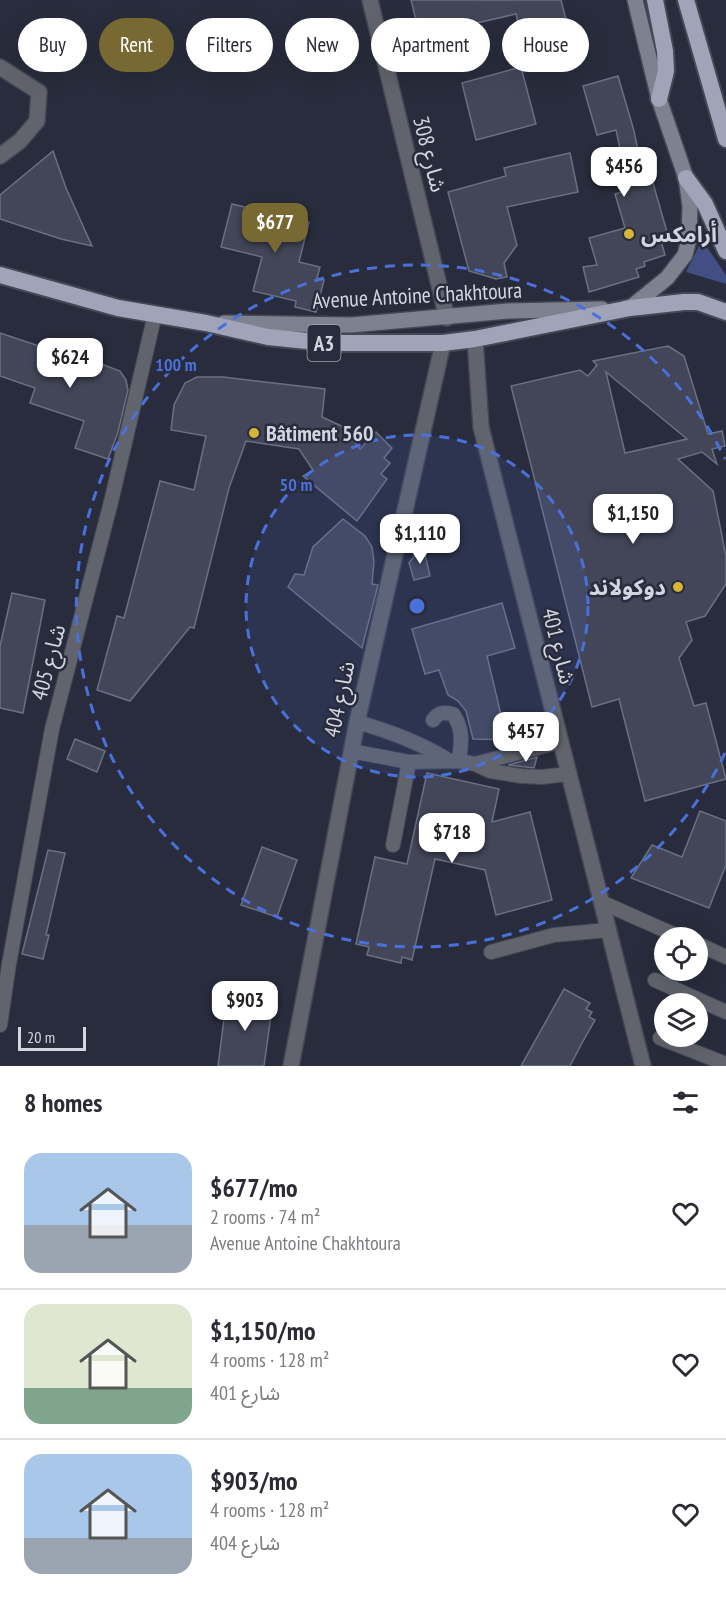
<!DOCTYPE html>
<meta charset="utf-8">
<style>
body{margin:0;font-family:"PT Sans Narrow","Noto Sans Arabic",sans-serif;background:#f7f7f7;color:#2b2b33;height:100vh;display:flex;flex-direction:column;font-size:22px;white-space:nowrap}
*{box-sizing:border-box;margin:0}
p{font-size:20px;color:#7c7c81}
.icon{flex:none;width:33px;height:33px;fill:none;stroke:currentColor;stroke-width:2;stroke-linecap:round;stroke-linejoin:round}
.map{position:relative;height:1066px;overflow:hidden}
.drawer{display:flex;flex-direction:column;background:#fff;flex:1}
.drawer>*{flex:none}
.top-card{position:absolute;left:18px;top:18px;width:690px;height:54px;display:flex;gap:12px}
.tools{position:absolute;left:654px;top:927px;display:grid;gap:12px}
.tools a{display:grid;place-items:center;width:54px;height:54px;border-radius:50%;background:#fff;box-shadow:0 6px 24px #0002;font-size:30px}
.scale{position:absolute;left:18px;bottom:15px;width:68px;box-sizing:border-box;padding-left:6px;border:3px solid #d3d6e1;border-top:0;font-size:16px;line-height:21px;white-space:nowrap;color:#d3d6e1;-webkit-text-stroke:4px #282c3c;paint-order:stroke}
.price{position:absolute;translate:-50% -51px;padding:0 14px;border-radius:12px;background:#fff;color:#222;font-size:20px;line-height:39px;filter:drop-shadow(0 2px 3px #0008)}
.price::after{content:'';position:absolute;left:50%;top:36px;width:18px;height:14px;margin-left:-9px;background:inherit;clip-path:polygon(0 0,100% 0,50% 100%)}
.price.on{background:#786933;color:#fff}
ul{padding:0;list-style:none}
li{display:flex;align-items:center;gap:18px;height:150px;padding:0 24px}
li+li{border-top:2px solid #e1e1e2}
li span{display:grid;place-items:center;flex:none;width:168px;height:120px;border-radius:18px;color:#555}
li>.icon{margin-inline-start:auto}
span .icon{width:72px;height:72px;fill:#fffc;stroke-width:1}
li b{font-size:26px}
h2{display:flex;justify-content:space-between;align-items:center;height:72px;padding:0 24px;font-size:26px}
.tag{padding:0 21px;border-radius:27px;background:#fff;box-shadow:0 6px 24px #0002;font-size:21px;line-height:54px}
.tag.on{background:#786933;color:#fff}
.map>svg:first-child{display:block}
.green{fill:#434e85}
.building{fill:#424658;stroke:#6a7083;stroke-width:1.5;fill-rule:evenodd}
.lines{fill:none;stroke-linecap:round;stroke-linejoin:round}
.service-casing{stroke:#434756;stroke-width:16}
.minor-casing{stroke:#434756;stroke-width:18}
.tertiary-casing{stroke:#434756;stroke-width:18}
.secondary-casing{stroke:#434756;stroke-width:18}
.trunk-casing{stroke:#434756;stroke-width:20}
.service{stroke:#61646c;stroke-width:14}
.minor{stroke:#61646c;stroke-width:15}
.tertiary{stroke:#61646c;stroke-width:15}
.secondary{stroke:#7e8290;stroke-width:15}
.trunk{stroke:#9fa4b8;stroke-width:16}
.ring{fill:none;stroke:#4a70da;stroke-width:3;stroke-dasharray:10 8}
.poi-dot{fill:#d6b534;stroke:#282c3c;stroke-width:2}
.labels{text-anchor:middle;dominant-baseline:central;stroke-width:5;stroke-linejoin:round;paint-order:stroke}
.shield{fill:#282c3c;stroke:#a0a3b0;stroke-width:1.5}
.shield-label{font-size:21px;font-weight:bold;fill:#d3d6e1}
.street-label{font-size:22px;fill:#d3d6e1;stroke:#282c3c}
.poi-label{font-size:22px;font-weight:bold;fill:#d3d6e1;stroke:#282c3c;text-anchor:start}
.centre{fill:#4a70da;stroke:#282c3c;stroke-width:3}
.ring-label{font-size:18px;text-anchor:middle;font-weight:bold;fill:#4a70da;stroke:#282c3c;stroke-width:5;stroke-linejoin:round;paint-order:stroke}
</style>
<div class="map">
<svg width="726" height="1066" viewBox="0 0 726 1066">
<rect width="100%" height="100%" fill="#282c3c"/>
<path class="green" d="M702 240 726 275V284L686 272Z"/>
<g class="building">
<path d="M411 0H561L566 20 520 31 516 14 420 36Z"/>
<path d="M521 67 536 124 476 140 462 83Z"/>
<path d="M618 76 634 131 645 185 653 183 669 239 661 241 665 255 644 262 645 266 636 269 639 277 589 292 583 267 597 265 589 238 625 228 615 194 629 190 616 130 597 135 583 86Z"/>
<path d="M53 151 66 188 92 246 61 239 0 219V195Z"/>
<path d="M570 153 578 192 507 207 517 245 504 263 507 277 496 279 469 271 448 192 506 176 504 168Z"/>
<path d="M232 204 309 222 299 262 320 267 317 278 324 280 316 312 295 307 296 301 253 291 262 257 221 247Z"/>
<path d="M0 333 48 349 49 344 120 371 126 380 128 390 118 432 108 459 75 448 84 421 30 403 35 388 0 376Z"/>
<path d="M668 346 684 356 708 434 722 431 725 446 712 449 717 464 702 452 678 459 713 491 726 556V584L705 616 686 622 692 640 679 658 694 706 706 703 726 779 645 801 619 699 592 707 511 386 580 370 588 376 597 365 593 361ZM606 372 687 439 625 453Z"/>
<path d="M197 377H223L325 389 322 417 344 427 360 449 376 432 392 448 384 458 390 463 381 474 387 479 357 521 303 476 313 470 299 449 246 441 229 488 194 628 190 627 130 701 97 690 117 616 124 618 160 481 194 490 206 436 171 430 174 405 185 383Z"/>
<path d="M343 519 365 536 372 547 374 562 372 584 378 585 362 648 288 587 295 574 304 575 313 547Z"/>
<path d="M423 545 430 576 414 580 409 563Z"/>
<path d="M12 593 45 600 23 713 0 708V646Z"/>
<path d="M502 603 515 648 487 656 507 740 473 739 466 711 458 701 448 695 439 670 425 674 412 629Z"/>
<path d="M75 739 105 751 97 772 67 759Z"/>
<path d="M537 757 534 768 508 765Z"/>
<path d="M427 773 499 789 492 822 530 812 552 900 496 915 485 870 435 859 412 960 402 957 401 963 367 955 369 947 356 944 375 857 407 864Z"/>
<path d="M700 811 726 821V865L709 908 631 878 652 845 682 857Z"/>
<path d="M262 847 297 860 277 917 241 905Z"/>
<path d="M48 850 65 853 46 935H49L43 959 22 954Z"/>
<path d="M564 989 590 1003 586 1009 592 1012 589 1017 595 1020 582 1043 570 1066H521Z"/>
<path d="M227 995 273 1001 264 1066H218Z"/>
</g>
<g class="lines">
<g class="service-casing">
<g id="service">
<path d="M433 720C439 712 443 712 453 714 464 730 461 743 459 761"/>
<path d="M357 722C389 731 419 742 448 760"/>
<path d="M351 751 409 762 459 761 475 764 490 771 521 776 542 777 568 774"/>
<path d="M475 764 560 742"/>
<path d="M393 845 409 762"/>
<path d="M601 902 682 938"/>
<path d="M698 944 726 957"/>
<path d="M491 952 554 935 608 930"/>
<path d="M655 980 726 1012"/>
<path d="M0 1025 9 964 52 729 111 502 155 314"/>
<path d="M660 1038 726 1064"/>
</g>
</g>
<g class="minor-casing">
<path id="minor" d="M0 67 39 92 37 121 20 141 0 156"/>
</g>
<g class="tertiary-casing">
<g id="tertiary">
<path d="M370 0 447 318"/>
<path d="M475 339 481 427 643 1066"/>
<path d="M291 1066 357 722 443 343"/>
</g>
</g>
<g class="secondary-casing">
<g id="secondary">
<path d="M626 308H630L667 278 685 255 689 239 690 206 686 178 659 99 635 0"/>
<path d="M224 323 351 325 508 311 602 309"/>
</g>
</g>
<g class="trunk-casing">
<g id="trunk">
<path d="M655 0 665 51 666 71 659 99"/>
<path d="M686 0 726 139"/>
<path d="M686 178 705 204 726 251"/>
<path d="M0 275 118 308 206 323 268 337 327 343H443L475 339 630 308 684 302H698L726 312"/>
</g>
</g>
<use href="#service" class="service"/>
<use href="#minor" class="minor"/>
<use href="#tertiary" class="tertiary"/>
<use href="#secondary" class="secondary"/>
<use href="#trunk" class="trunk"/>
</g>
<circle cx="417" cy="606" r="171" fill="#4a70da" fill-opacity=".12"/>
<g class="ring">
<circle cx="417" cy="606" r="171"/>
<path d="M725 753A341 341 0 1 1 725 459"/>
</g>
<g class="poi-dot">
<circle cx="629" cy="234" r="6"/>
<circle cx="254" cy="433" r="6"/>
<circle cx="678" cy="587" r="6"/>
</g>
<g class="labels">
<rect class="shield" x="307.5" y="325" width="33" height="36" rx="4.5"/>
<g class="shield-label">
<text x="324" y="343">A3</text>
</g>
<g class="street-label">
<text transform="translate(430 154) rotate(76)">شارع 308</text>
<text transform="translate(417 295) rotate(-3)">Avenue Antoine Chakhtoura</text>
<text transform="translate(559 646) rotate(76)">شارع 401</text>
<text transform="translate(48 662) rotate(-75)">شارع 405</text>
<text transform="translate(339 699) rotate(-78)">شارع 404</text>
</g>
<g class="poi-label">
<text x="641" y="234">أرامكس</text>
<text x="266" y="433">Bâtiment 560</text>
<text x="666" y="587" text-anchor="end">دوكولاند</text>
</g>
</g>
<circle cx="417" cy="606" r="9" class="centre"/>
<g class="ring-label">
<text x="176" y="371">100 m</text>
<text x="296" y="491">50 m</text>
</g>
</svg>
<div class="tools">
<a><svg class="icon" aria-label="locate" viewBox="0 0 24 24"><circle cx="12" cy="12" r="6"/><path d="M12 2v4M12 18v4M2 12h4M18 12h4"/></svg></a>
<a><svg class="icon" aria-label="layers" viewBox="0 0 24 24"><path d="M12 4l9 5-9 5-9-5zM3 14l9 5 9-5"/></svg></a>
</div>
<div class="scale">20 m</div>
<b class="price" style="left:624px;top:198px">$456</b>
<b class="price on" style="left:275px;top:254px">$677</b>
<b class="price" style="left:70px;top:389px">$624</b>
<b class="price" style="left:633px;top:545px">$1,150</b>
<b class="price" style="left:420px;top:565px">$1,110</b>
<b class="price" style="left:526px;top:763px">$457</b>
<b class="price" style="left:452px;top:864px">$718</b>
<b class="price" style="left:245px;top:1032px">$903</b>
<div class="top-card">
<a class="tag">Buy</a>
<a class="tag on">Rent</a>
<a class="tag">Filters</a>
<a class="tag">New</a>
<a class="tag">Apartment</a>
<a class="tag">House</a>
</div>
</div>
<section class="drawer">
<h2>8 homes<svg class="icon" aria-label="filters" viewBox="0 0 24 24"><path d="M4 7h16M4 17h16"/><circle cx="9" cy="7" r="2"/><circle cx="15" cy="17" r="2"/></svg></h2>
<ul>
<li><span style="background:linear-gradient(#a9c7e8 60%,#9aa5b1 0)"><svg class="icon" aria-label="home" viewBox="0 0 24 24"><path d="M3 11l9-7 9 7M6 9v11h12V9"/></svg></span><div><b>$677/mo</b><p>2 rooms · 74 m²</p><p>Avenue Antoine Chakhtoura</p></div><svg class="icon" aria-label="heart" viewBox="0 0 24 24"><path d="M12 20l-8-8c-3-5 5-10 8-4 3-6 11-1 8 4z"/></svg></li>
<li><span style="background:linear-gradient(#dfe7d0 70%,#7fa58c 0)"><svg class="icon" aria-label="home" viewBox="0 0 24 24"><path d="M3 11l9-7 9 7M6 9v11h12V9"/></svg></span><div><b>$1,150/mo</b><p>4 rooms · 128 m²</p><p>شارع 401</p></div><svg class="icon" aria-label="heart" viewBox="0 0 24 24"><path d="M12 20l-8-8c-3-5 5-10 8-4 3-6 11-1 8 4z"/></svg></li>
<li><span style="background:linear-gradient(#a9c7e8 70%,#9aa5b1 0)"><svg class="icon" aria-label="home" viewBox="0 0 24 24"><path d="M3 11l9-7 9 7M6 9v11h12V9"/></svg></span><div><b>$903/mo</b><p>4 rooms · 128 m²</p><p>شارع 404</p></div><svg class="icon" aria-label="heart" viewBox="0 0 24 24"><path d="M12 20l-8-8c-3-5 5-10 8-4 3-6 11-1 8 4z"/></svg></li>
</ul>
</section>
